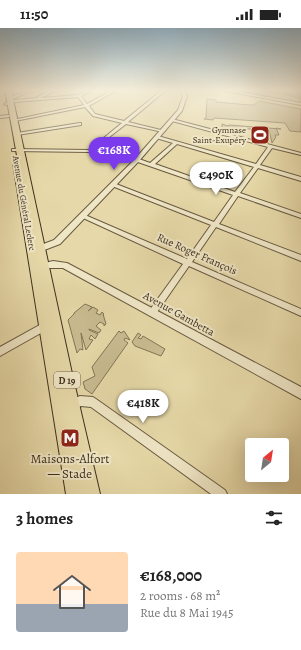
<!DOCTYPE html>
<meta charset="utf-8">
<style>
body{margin:0;font-family:Alegreya,serif;background:#f6f6f6;color:#222;height:100vh;display:flex;flex-direction:column;font-size:15px;white-space:nowrap}
*{box-sizing:border-box;margin:0}
p{font-size:13px;color:#767676}
.icon{flex:none;width:22px;height:22px;fill:none;stroke:currentColor;stroke-width:2;stroke-linecap:round;stroke-linejoin:round}
.map{position:relative;height:466px;overflow:hidden}
.panel{display:flex;flex-direction:column;background:#fff;flex:1}
.panel>*{flex:none}
.needle{width:26px;rotate:30deg}
.tools{position:absolute;left:245px;top:410px;display:grid;gap:8px}
.tools a{display:grid;place-items:center;width:44px;height:44px;border-radius:4px;background:#fff;box-shadow:0 4px 16px #0002;font-size:20px}
.price{position:absolute;translate:-50% -34px;padding:0 9px;border-radius:14px;background:#fff;color:#222;font-size:13px;line-height:26px;filter:drop-shadow(0 1px 2px #0008)}
.price::after{content:'';position:absolute;left:50%;top:24px;width:12px;height:9px;margin-left:-6px;background:inherit;clip-path:polygon(0 0,100% 0,50% 100%)}
.price.on{background:#7c3aed;color:#fff}
ul{padding:0;list-style:none}
li{display:flex;align-items:center;gap:12px;height:100px;padding:0 16px}
li span{display:grid;place-items:center;flex:none;width:112px;height:80px;border-radius:4px;color:#555}
li>.icon{margin-inline-start:auto}
span .icon{width:48px;height:48px;fill:#fffc;stroke-width:1}
li b{font-size:17px}
h2{display:flex;justify-content:space-between;align-items:center;height:48px;padding:0 16px;font-size:17px}
.status{display:flex;justify-content:space-between;align-items:center;height:28px;padding:0 20px;background:#fff;direction:ltr}
.status svg{height:11px;fill:currentColor}
.map>svg:first-child{display:block}
.green{fill:#c9bb91;stroke:#847658}
.water{fill:#ad9f79;stroke:#817355}
.lines{fill:none;stroke-linecap:round;stroke-linejoin:round}
.minor-casing{stroke:#685a41;stroke-width:2}
.tertiary-casing{stroke:#685a41;stroke-width:2}
.primary-casing{stroke:#3e301f;stroke-width:2}
.minor{fill:#efe6c6;fill-rule:evenodd}
.tertiary{fill:#efe6c6;fill-rule:evenodd}
.primary{fill:#e6d8a8;fill-rule:evenodd}
.labels{text-anchor:middle;dominant-baseline:central;stroke-width:4;stroke-linejoin:round;paint-order:stroke}
.far-poi-label{font-size:9px;fill:#3e301f;stroke:#efe6c6;text-anchor:end}
.far-street-label{font-size:9px;fill:#3e301f;stroke:#efe6c6}
.shield{fill:#efe6c6;stroke:#736751;stroke-width:1}
.shield-label{font-size:10px;font-weight:bold;fill:#3e301f}
.street-label{font-size:11px;fill:#3e301f;stroke:#efe6c6}
.near-poi-label{font-size:13px;fill:#3e301f;stroke:#efe6c6}
</style>
<div class="status"><b>11:50</b><svg viewBox="0 0 49 12"><path d="M0 12V9h3v3zM5 12V6h3v6zM10 12V3h3v9zM15 12V0h3v12zM26 1h20v11H26zM47 4h2v5h-2z"/></svg></div>
<div class="map">
<svg width="301" height="466" viewBox="0 0 301 466">
<rect width="100%" height="100%" fill="#e6d8a8"/>
<filter id="stains"><feTurbulence type="fractalNoise" baseFrequency=".005" numOctaves="4"/><feColorMatrix values="0 0 0 0 .2 0 0 0 0 .09 0 0 0 0 .02 0 0 0 .5 -.17"/></filter>
<radialGradient id="worn" r=".72"><stop offset=".6" stop-color="#630" stop-opacity="0"/><stop offset="1" stop-color="#630" stop-opacity=".3"/></radialGradient>
<g class="green">
<path d="M230 62C254 62 278 63 301 71V75Z"/>
<path d="M207 71 216 72V74L250 77H254L259 73 301 81V104L290 103 285 95 214 90 213 92 204 91 206 90Z"/>
<path d="M222 96 228 98 229 97 281 101 276 100 279 107H275L276 109 272 115 269 102 229 100V105L222 103Z"/>
<path d="M85 276 92 279 88 283 93 279 98 282 96 285 100 287 102 284 104 286H103L106 296 104 298V296L100 294 96 298 101 302 99 305 89 301V302L98 306 95 311 91 307 89 311 93 312 86 322 81 305 83 322 80 321 77 325 68 292 74 286V285Z"/>
<path d="M119 303 121 305 124 303 130 312 125 310 124 312 128 315 125 319 92 366 85 361 83 354 95 348 92 339Z"/>
<path d="M138 305 141 307 138 310 141 311 143 308 165 321 161 328 135 318 132 314Z"/>
</g>
<path class="water" d="M254 62H301V71L289 67Z"/>
<g class="lines">
<g class="minor-casing">
<g id="minor">
<path d="M28 62H33L10 72 7 71Z"/>
<path d="M51 62H56L41 70 78 67 87 62H92L81 68 87 76 112 62H117L89 78 95 86 124 93 162 62H166L128 94 165 103 163 104 126 96 90 124 12 123V121H14L89 122 122 95 93 88 85 79 15 93 13 92 84 77 78 69 15 74 6 77 4 76 15 72 36 70Z"/>
<path d="M220 62H228L301 75V77Z"/>
<path d="M8 87 10 88 9 89 0 90V88Z"/>
<path d="M172 91 301 125V127L272 120 260 137 301 149V153L258 140 240 165 301 186V190L238 168 219 196 301 227V233L216 199 192 234 301 281V288L189 238 155 287 152 288 149 287 148 285 149 283 183 236 81 189 80 188 81 187H85L187 231 211 197 112 158V156H116L214 194 233 167 135 133V131H139L150 135 173 115 156 110V108H158L256 136 268 119 172 93ZM177 116 254 139 235 164 155 136Z"/>
<path d="M80 95H81V97L17 107 15 106 17 105Z"/>
<path d="M45 294 48 295 49 298 48 301 0 328V319Z"/>
<path d="M80 368 93 369 96 371 225 462 227 466H211L91 379 81 378 70 383 66 382 65 378 66 374Z"/>
</g>
</g>
<g class="tertiary-casing">
<g id="tertiary">
<path d="M180 62H184L187 68 182 83 139 133 60 216 39 224H33L32 222 33 220 54 212 135 131 178 82 183 68Z"/>
<path d="M53 233 67 235 301 359V371L63 240H41L40 238 41 236Z"/>
</g>
</g>
<g class="primary-casing">
<path id="primary" d="M5 62H11L71 341 100 466H66L13 135 18 133Z"/>
</g>
<use href="#minor" class="minor"/>
<use href="#tertiary" class="tertiary"/>
<use href="#primary" class="primary"/>
</g>
<linearGradient id="sky" x2="0" y2="1"><stop stop-color="#90acbc"/><stop offset="0.49" stop-color="#f4edd8"/><stop offset="1" stop-color="#f4edd8" stop-opacity="0"/></linearGradient>
<rect width="301" height="127" fill="url(#sky)"/>
<defs>
<g id="stadium-square" transform="scale(1)"><rect x="-9" y="-9" width="18" height="18" rx="4" fill="#8f2418" stroke="#efe6c6"/><path d="M0-5a6.5 5 0 1 0 0 10a6.5 5 0 1 0 0-10ZM-3.5-1.8h7v3.6h-7Z" fill="#fff"/></g>
<g id="metro-square" transform="scale(1)"><rect x="-9" y="-9" width="18" height="18" rx="4" fill="#8f2418" stroke="#efe6c6"/><path d="M-5.5 5V-5H-3L0 0L3-5H5.5V5H3V-.5L0 4L-3-.5V5Z" fill="#fff"/></g>
</defs>
<g fill-rule="evenodd">
<use href="#stadium-square" x="260" y="107"/>
<use href="#metro-square" x="70" y="410"/>
</g>
<g class="labels">
<g class="far-poi-label">
<text x="246" y="102">Gymnase<tspan x="246" dy="10">Saint-Exupéry</tspan></text>
</g>
<g class="far-street-label">
<text transform="translate(24 175) rotate(80)">Avenue du Général Leclerc</text>
</g>
<rect class="shield" x="54" y="344" width="26" height="16" rx="3"/>
<g class="shield-label">
<text x="67" y="352">D 19</text>
</g>
<g class="street-label">
<text transform="translate(197 226) rotate(24)">Rue Roger François</text>
<text transform="translate(179 286) rotate(29)">Avenue Gambetta</text>
</g>
<g class="near-poi-label">
<text x="70" y="430">Maisons-Alfort<tspan x="70" dy="15">— Stade</tspan></text>
</g>
</g>
<rect width="100%" height="100%" filter="url(#stains)"/>
<rect width="100%" height="100%" fill="url(#worn)"/>
</svg>
<div class="tools">
<a><svg class="needle" viewBox="-14 -14 28 28"><path d="M0-13l5 13h-10z" fill="#e53935"/><path d="M0 13l5-13h-10z" fill="#767676"/></svg></a>
</div>
<b class="price on" style="left:114px;top:143px">€168K</b>
<b class="price" style="left:216px;top:168px">€490K</b>
<b class="price" style="left:143px;top:396px">€418K</b>
</div>
<section class="panel">
<h2>3 homes<svg class="icon" aria-label="filters" viewBox="0 0 24 24"><path d="M4 7h16M4 17h16"/><circle cx="9" cy="7" r="2"/><circle cx="15" cy="17" r="2"/></svg></h2>
<ul>
<li><span style="background:linear-gradient(#ffd9b3 65%,#9aa5b1 0)"><svg class="icon" aria-label="home" viewBox="0 0 24 24"><path d="M3 11l9-7 9 7M6 9v11h12V9"/></svg></span><div><b>€168,000</b><p>2 rooms · 68 m²</p><p>Rue du 8 Mai 1945</p></div></li>
</ul>
</section>
